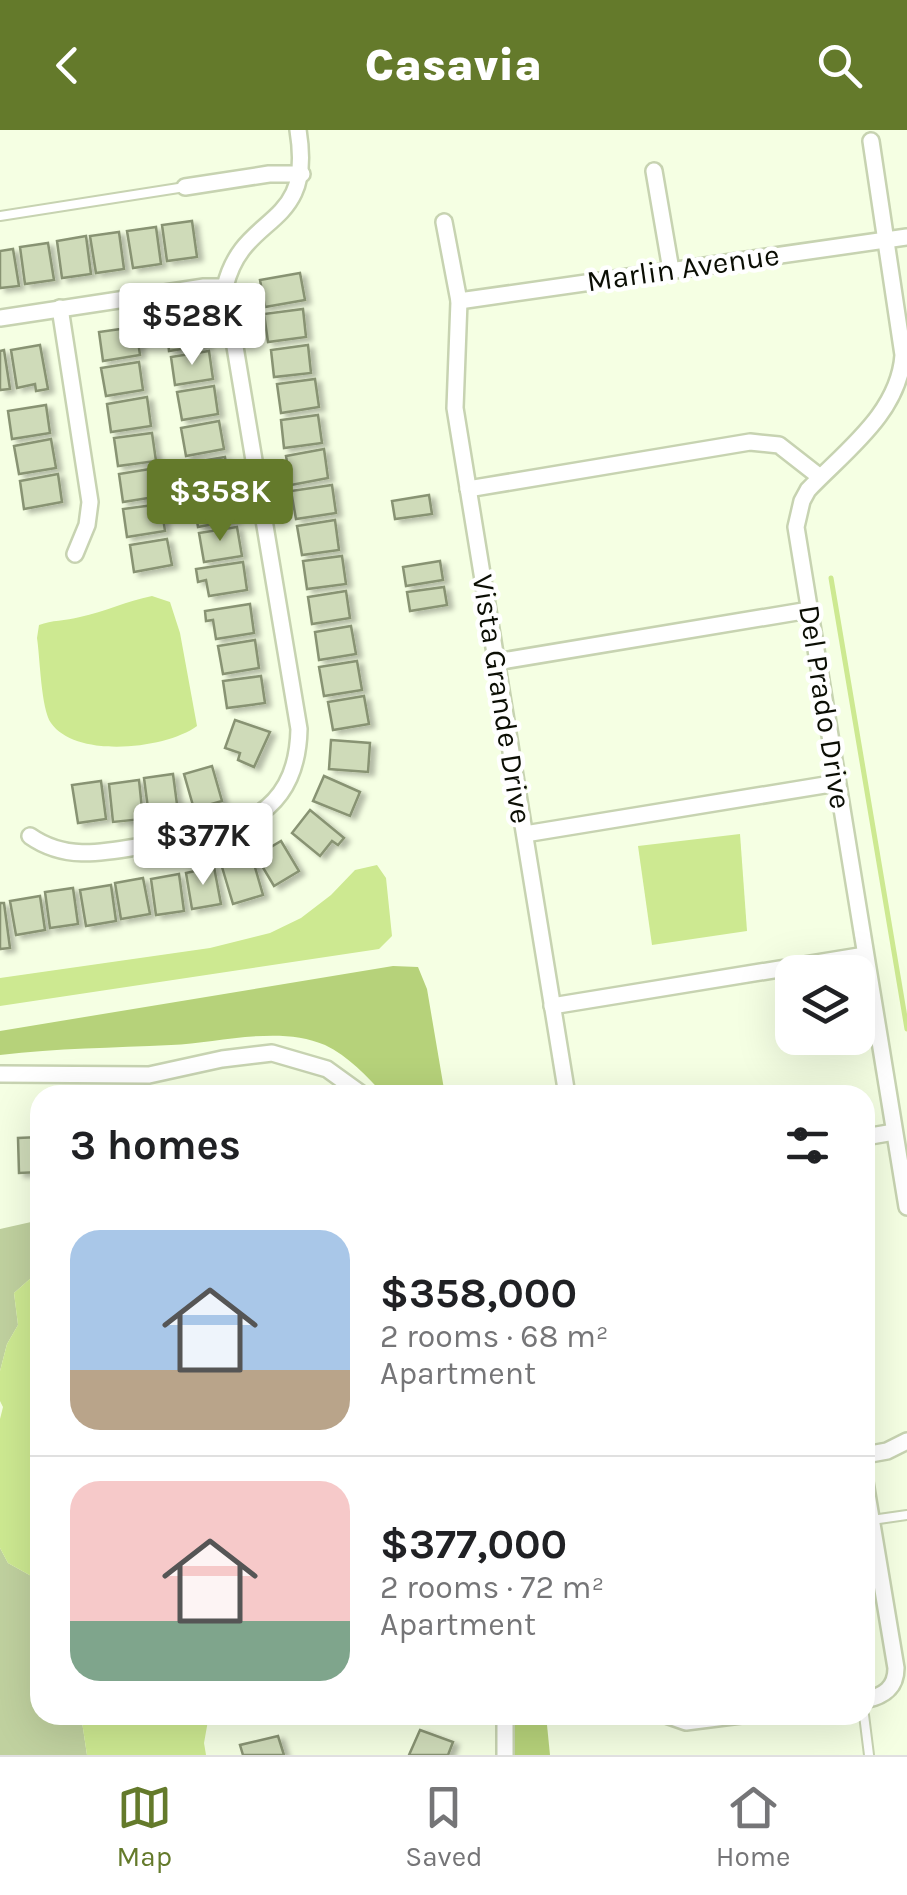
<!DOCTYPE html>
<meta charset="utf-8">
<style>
body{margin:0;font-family:Karla,sans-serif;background:#f6f6f6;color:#202124;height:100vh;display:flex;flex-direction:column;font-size:38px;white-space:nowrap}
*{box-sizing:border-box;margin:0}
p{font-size:32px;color:#757577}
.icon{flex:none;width:55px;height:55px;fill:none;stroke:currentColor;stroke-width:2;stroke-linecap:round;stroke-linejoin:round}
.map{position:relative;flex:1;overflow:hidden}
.panel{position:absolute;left:30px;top:955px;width:845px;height:640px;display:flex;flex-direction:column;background:#fff;border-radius:30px;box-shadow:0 10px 40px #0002}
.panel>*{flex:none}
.controls{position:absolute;left:775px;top:825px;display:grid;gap:20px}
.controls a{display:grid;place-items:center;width:100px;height:100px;border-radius:20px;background:#fff;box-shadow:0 10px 40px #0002;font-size:50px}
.price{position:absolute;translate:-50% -85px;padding:0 22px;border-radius:10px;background:#fff;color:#222;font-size:32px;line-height:65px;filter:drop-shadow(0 2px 5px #0008)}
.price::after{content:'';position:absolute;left:50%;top:60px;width:30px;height:22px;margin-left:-15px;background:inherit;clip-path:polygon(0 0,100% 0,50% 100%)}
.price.selected{background:#647a2b;color:#fff}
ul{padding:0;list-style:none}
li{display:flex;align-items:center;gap:30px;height:250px;padding:0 40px}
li+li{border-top:2px solid #e0e0e0}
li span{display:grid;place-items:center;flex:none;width:280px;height:200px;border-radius:30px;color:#555}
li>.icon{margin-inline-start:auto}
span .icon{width:120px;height:120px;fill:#fffc;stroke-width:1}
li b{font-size:42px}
h2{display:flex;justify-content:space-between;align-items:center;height:120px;padding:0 40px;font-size:42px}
header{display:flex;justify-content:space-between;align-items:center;height:130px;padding:0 40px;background:#647a2b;color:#fff;font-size:45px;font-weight:800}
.tab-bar{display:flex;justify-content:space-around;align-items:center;height:140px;border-top:2px solid #e0e0e0;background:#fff;font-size:28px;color:#757577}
.tab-bar a{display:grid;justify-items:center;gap:5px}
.tab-bar .selected{color:#647a2b}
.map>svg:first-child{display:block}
.green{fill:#c0d19f}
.forest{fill:#b6d27a}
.water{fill:#cde991}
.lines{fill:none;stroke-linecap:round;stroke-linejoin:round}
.stream{stroke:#cde991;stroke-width:5}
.building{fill:#cfdbb9;stroke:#889373;stroke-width:2.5;filter:url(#shadow)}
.lane-casing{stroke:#c7d3b1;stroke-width:12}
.street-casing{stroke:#c7d3b1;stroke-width:20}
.lane{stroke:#fff;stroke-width:8}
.street{stroke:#fff;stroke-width:15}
.labels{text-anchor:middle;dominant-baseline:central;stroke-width:9;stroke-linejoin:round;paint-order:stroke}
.street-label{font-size:30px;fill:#0b0e04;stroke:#fff}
</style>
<header><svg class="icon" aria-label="back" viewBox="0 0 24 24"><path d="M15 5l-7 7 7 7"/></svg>Casavia<svg class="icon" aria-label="search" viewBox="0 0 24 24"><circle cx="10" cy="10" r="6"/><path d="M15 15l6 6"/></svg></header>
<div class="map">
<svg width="907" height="1625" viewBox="0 0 907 1625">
<defs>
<filter id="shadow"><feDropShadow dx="5.5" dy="3.5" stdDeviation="2.5" flood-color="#0004"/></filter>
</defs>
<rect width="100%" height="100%" fill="#f5ffe3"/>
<g class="green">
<path d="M40 1090V1140L14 1163 18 1195 7 1214 0 1241V1099Z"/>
<path d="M0 1418 8 1433 33 1447 40 1470V1585H81L87 1625H0Z"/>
</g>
<g class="forest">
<path d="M393 836 418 837 427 859 445 965H384C367 946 348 926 325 915 279 895 219 913 171 915 113 918 57 918 0 925V901Z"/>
<path d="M515 1585H546L550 1625H515Z"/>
</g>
<g class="water">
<path d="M152 466 170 472 180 503 197 596C166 619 76 629 51 593 41 579 40 527 37 508L39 495C52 490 65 491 80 487 105 482 126 471 152 466Z"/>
<path d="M740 704 747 801 652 815 638 716Z"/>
<path d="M377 735 386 748 392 806 379 819 0 876V848L210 818 270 803 301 788 331 765 355 740Z"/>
<path d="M40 1140V1470L33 1447 8 1433 0 1418V1289L3 1277 0 1271V1241L7 1214 18 1195 14 1163Z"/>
<path d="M81 1585H209L204 1613 206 1625H87Z"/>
</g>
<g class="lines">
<path class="stream" d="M831 448 907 899"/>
</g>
<g class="building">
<path d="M192 91 197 127 167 131 162 95Z"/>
<path d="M156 97 161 134 133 138 127 101Z"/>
<path d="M119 102 124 139 96 143 90 106Z"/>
<path d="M86 106 91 144 62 148 57 111Z"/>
<path d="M48 113 54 150 25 154 20 117Z"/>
<path d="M13 119 19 156 0 158V121Z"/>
<path d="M300 143 305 170 265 177 260 150Z"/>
<path d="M303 179 306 207 268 212 264 184Z"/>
<path d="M203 186 207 215 169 221 167 202 159 203 158 193Z"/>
<path d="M135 197 136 200H141L143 211H138L140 225 103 231 99 202Z"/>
<path d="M40 215 48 259 36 261 35 254 17 258 11 220Z"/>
<path d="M308 215 311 243 274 247 271 220Z"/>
<path d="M4 220 10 259 0 260V221Z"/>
<path d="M209 221 213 249 175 255 171 227Z"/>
<path d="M139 232 143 260 106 266 101 238Z"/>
<path d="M315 249 319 277 281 283 277 254Z"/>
<path d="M214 256 218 284 182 290 177 262Z"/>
<path d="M147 267 151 296 111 302 107 274Z"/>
<path d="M46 275 50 303 12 309 8 281Z"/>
<path d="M318 285 322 313 284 318 281 290Z"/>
<path d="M219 291 224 319 186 326 181 298Z"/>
<path d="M152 303 156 331 118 336 114 308Z"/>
<path d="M51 309 56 338 19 344 14 316Z"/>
<path d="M324 319 328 348 291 355 286 326Z"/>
<path d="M225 327 229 355 193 360 189 333Z"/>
<path d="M156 338 161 366 123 372 119 344Z"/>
<path d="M58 344 62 372 24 379 20 351Z"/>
<path d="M332 355 336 383 296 389 291 361Z"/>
<path d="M230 362 235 390 198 397 193 368Z"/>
<path d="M429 365 432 384 395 389 392 371Z"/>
<path d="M161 374 165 401 127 407 123 379Z"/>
<path d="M335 390 339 420 302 425 297 396Z"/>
<path d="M237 397 242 426 204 432 199 403Z"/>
<path d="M167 409 172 435 134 442 130 415Z"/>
<path d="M342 426 346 454 307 459 303 431Z"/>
<path d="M440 431 443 450 406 456 403 437Z"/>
<path d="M243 432 247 460 209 466 206 450 198 452 196 439Z"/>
<path d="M444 457 447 475 410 481 407 462Z"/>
<path d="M346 461 350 488 312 494 308 467Z"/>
<path d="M250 474 254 503 216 509 213 490 206 491 205 481Z"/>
<path d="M351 496 356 524 319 530 315 502Z"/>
<path d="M255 510 259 538 223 544 218 516Z"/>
<path d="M357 531 362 560 324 566 319 537Z"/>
<path d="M261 546 265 573 227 578 223 551Z"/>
<path d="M364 566 369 594 333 600 328 572Z"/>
<path d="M235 590 270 602 254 637 238 630 240 623 225 618Z"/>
<path d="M331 610 370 613 368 642 329 639Z"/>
<path d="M212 636 222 671 194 679 184 644Z"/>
<path d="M173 644 178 682 149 686 144 648Z"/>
<path d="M324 646 360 662 350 686 313 671Z"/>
<path d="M139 650 143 689 113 692 109 654Z"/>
<path d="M101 651 106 689 78 693 72 655Z"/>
<path d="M310 680 344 708 338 715 332 711 320 726 292 703Z"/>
<path d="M281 711 299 741 274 756 256 726Z"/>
<path d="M252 727 263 765 233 774 222 737Z"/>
<path d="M214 737 221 774 192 779 186 743Z"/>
<path d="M179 744 184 781 156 785 151 749Z"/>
<path d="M143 748 150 784 121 789 115 753Z"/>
<path d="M111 755 116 791 86 796 80 760Z"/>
<path d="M73 758 78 794 50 798 45 762Z"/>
<path d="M40 766 45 800 16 805 10 771Z"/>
<path d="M0 773H4L10 818 0 819Z"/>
<path d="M40 1007V1042L19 1043 18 1008Z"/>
<path d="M420 1600 453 1612 448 1625H409Z"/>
<path d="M278 1606 284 1625H243L240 1615Z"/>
</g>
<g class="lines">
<g class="lane-casing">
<g id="lane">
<path d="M0 86 185 57"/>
<path d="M872 1390 907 1385"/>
<path d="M864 1585 869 1625"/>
</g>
</g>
<g class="street-casing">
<g id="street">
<path d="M871 11 903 225C899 283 845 321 808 360L802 371 796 397 907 1077"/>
<path d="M654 41 671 140"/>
<path d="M185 57 269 44H302"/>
<path d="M444 92 459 171 455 278 567 965"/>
<path d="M459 171 907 107"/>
<path d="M60 178 90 372 87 395 75 424"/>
<path d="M0 188 204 157H225"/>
<path d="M468 359 750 312 779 315 820 347"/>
<path d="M496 532 809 480"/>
<path d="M525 704 837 653"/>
<path d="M30 706C67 732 106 722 148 715 224 703 297 695 299 599L225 157C243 80 315 102 298 0"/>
<path d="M552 876 865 825"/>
<path d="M0 944 149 945 222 929 272 923 327 939 363 965"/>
<path d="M865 1007 894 1002"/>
<path d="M865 1325 887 1321 907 1311"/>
<path d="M865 1352 896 1538C896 1558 884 1566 865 1570"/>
<path d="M666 1585 686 1592 741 1585"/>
<path d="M505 1625V1585"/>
</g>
</g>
<use href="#lane" class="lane"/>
<use href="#street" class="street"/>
</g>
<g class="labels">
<g class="street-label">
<text transform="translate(683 138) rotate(-8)">Marlin Avenue</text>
<text transform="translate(502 569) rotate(81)">Vista Grande Drive</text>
<text transform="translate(825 577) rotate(81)">Del Prado Drive</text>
</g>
</g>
</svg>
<div class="controls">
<a><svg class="icon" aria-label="layers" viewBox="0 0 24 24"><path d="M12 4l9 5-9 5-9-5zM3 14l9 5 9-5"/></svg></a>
</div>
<b class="price" style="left:192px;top:238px">$528K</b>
<b class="price selected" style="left:220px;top:414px">$358K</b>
<b class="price" style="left:203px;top:758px">$377K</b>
<section class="panel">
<h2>3 homes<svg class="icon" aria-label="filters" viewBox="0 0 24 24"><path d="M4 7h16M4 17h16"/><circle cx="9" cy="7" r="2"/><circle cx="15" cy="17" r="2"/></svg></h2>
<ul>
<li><span style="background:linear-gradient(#a9c7e8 70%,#b9a48a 0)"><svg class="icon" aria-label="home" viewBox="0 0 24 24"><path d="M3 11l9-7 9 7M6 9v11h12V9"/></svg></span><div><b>$358,000</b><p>2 rooms · 68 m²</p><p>Apartment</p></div></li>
<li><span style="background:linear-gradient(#f6c9c9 70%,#7fa58c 0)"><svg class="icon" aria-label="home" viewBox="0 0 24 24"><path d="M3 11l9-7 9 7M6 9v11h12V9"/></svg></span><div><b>$377,000</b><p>2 rooms · 72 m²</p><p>Apartment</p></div></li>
</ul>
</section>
</div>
<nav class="tab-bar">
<a class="selected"><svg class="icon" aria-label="map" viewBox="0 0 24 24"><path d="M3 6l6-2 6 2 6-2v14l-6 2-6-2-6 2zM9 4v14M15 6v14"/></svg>Map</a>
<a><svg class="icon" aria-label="saved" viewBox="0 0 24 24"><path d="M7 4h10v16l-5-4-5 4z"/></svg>Saved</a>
<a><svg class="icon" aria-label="home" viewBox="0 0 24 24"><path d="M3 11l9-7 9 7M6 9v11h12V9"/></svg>Home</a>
</nav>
